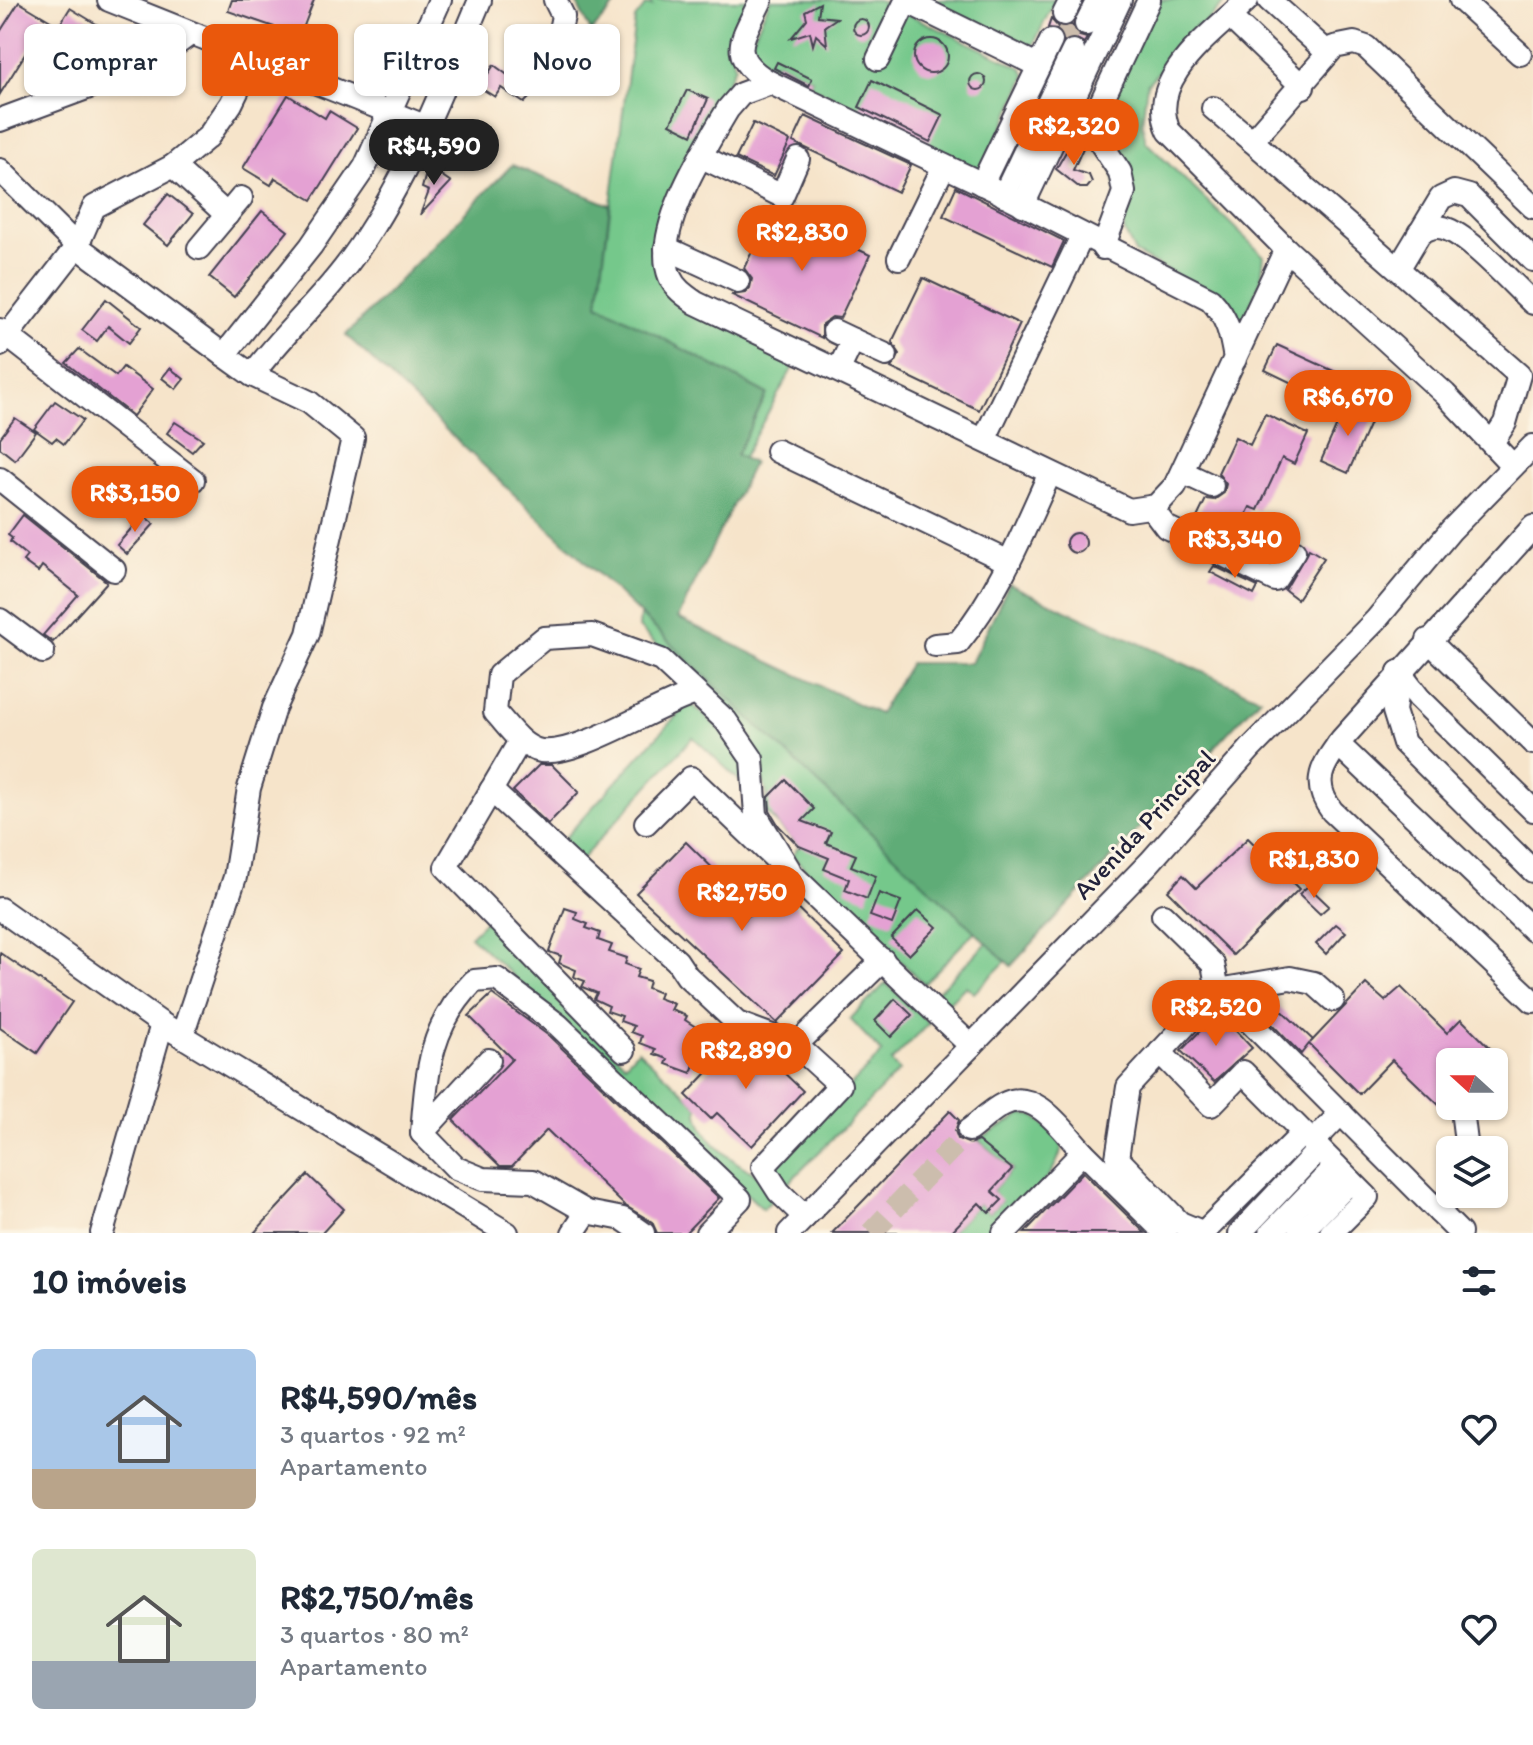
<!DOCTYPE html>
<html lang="pt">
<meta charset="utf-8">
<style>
body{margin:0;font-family:Itim,sans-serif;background:#f6f6f7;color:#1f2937;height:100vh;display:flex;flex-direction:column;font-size:30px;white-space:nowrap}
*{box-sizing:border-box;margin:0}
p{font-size:26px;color:#747a83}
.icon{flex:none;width:44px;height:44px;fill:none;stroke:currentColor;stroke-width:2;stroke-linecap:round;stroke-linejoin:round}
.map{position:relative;height:1233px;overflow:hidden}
.side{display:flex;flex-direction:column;background:#fff;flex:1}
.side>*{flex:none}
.banner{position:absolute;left:24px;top:24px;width:800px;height:72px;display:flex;gap:16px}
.needle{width:52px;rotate:291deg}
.fabs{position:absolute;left:1436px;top:1048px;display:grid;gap:16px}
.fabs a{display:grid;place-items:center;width:72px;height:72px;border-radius:12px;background:#fff;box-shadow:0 2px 6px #0004;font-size:40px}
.price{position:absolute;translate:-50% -68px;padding:0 18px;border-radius:28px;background:#ea580c;color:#fff;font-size:26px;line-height:52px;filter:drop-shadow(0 2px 4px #0008)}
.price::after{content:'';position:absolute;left:50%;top:48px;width:24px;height:18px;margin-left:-12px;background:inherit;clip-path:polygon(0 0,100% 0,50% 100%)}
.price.current{background:#222;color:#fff}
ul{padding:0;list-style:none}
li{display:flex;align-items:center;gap:24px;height:200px;padding:0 32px}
li span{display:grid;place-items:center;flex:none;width:224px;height:160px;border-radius:12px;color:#555}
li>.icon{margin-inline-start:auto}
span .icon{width:96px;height:96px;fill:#fffc;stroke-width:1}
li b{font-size:34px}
h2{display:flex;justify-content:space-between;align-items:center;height:96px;padding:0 32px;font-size:34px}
.pill{padding:0 28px;border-radius:12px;background:#fff;box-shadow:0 2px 6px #0004;font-size:28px;line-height:72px}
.pill.current{background:#ea580c;color:#fff}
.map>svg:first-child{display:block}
.green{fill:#74c88b;stroke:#4b7563;stroke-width:2}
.forest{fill:#5fac77;stroke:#406759;stroke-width:2}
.building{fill:#e4a1d3}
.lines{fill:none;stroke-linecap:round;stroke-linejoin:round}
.minor-tunnel{stroke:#ccbdad;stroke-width:22;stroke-dasharray:22 11;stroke-linecap:butt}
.minor-casing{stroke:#423f50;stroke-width:26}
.minor{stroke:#fff;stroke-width:22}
.labels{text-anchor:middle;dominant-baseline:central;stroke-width:6;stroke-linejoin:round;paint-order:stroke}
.street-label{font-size:26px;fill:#22223b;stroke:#fcf5e5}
</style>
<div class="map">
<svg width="1533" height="1233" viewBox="0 0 1533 1233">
<rect width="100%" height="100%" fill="#fcf5e5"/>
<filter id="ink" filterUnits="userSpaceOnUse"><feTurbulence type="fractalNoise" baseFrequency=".0125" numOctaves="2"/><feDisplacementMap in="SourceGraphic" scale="16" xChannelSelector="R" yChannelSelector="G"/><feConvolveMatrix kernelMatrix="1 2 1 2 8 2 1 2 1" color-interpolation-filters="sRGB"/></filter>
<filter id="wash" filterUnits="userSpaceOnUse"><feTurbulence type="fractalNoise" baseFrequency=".006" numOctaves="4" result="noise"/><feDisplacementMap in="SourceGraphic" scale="32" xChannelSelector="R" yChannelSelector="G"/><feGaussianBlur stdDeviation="1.8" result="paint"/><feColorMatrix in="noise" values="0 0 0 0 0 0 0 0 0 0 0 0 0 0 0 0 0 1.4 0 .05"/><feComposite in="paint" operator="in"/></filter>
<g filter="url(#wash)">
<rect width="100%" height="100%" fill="#f6e4ca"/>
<g class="green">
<path d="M649 0H751C741 22 726 42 735 66L661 222 663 284 797 360 743 458 736 455 767 394 598 304 635 19 646 5 652 6Z"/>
<path d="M770 0H878L1022 68 1026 76 986 166 973 171 836 105 830 95 809 86 812 79 777 62 774 67 759 60 752 40Z"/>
<path d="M928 0H1055L1031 50Z"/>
<path d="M1159 0H1227L1147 84 1142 123 1146 142 1264 256 1261 280 1240 328 1235 314 1224 301 1135 253 1125 233 1105 133 1108 108Z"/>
<path d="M640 614 975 931 924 984 792 856 799 846 760 806 768 798 750 735 639 628Z"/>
<path d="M689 702C712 723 751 749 743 784L693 737 578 863 559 844Z"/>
<path d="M488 918 625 1064 638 1050 698 1106C695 1136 734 1163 758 1175L772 1166 882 1053 850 1019 886 983 929 1023 891 1062 899 1071 763 1209 470 936Z"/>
<path d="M987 943 1006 961 974 993 966 986 945 1006 934 995Z"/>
<path d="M1022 1114 1034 1116 1062 1141C1062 1176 1016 1209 993 1233H950L979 1203 989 1213 1001 1201 992 1191 1012 1169 978 1140Z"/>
</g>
<g class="forest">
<path d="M575 0H620L591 32Z"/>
<path d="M512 165 610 205 598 304 767 394 736 455 753 463 678 618 879 714 910 663H971L1009 584 1260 698 1011 966 346 335Z"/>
</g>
<g id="blocks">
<g class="building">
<path d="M232 0H314L300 36 228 11Z"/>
<path d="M19 2 59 26 70 8 98 25 77 59 37 35 0 94V32Z"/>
<path d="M820 3 818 16 837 18 825 26 827 45 816 35 813 45 810 32 791 38 807 19 805 11Z"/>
<circle cx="861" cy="27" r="8"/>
<path d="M1051 19 1058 27 1072 25 1079 36 1087 38 1084 43 1073 37 1065 40 1058 29 1048 28Z"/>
<circle cx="931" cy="56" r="17"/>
<path d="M777 62 812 79 809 86 774 68Z"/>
<path d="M494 65 533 94 524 103 501 88 495 97 479 87Z"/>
<circle cx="978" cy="82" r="8"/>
<path d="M872 80 943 115 930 142 859 107Z"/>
<path d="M687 90 708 99 692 135 670 124Z"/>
<path d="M288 95 325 118 329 111 357 128 312 200 275 178 271 185 243 168Z"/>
<path d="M805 116 911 165 898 192 793 142Z"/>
<path d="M753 123 790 141 774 176 736 158Z"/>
<path d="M468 141 480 151 467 165 455 154Z"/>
<path d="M1071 143 1083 148 1073 170 1089 175 1092 182 1087 188H1080L1056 169Z"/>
<path d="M432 169 451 182 420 215 429 191 422 188 425 177 428 178Z"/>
<path d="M956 187 1064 241 1052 267 943 216Z"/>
<path d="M168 194 193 214 168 245 143 225Z"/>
<path d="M773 209 870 255 840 318 832 317 822 324V338L732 295 745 293 750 288 752 279 744 268Z"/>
<path d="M262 211 288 231 234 297 209 277Z"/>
<path d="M923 278 1020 324 979 410 891 368 900 354 892 342Z"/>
<path d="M106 299 141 327 129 343 108 326 97 341 82 330Z"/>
<path d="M1277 345 1338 373 1325 399 1265 370Z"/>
<path d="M79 349 116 376 123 367 153 389 133 416 66 363Z"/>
<path d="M170 368 184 379 176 389 162 378Z"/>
<path d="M55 401 83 420 64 444 56 438 52 442 34 429Z"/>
<path d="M1347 402 1374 414 1348 473 1321 461Z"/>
<path d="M1265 414 1308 434 1294 464 1282 458 1258 510 1250 507 1233 542 1194 524 1206 499 1214 500 1224 493 1226 484 1218 473 1235 437 1250 445Z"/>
<path d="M15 418 36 432 15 460 0 448V438Z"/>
<path d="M175 422 203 440 192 452 167 433Z"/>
<path d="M23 515 107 582 53 642 43 635 78 595 42 566 38 572 23 561 27 556 10 542 12 538 8 535Z"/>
<path d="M143 515 154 524 127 554 117 545Z"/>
<path d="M1265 531 1280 537 1268 558 1254 552Z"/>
<circle cx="1076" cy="543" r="10"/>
<path d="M1309 549 1324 558 1297 599 1285 590Z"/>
<path d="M1214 566 1258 587 1254 595 1210 572Z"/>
<path d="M539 765H552L579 792 548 824 513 791Z"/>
<path d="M786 780 814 809 802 821 831 832 826 843 856 855 851 866 876 876 867 899 845 890 849 879 824 869 829 858 799 846 779 826 770 811 769 797Z"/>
<path d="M1248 838 1299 889 1233 955 1168 891 1183 875 1196 888Z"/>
<path d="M686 842 736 891 723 904 742 922 776 887 844 954 777 1023 636 893Z"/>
<path d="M1308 886 1329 906 1320 914 1299 894Z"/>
<path d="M879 893 901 901 892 924 870 916Z"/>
<path d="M565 908 577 912 575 919 588 924 586 928 600 933 598 940 612 945 609 952 627 958 625 964 639 969 636 977 649 981 647 988 660 993 658 998 674 1004 671 1010 687 1016 685 1020 705 1033 691 1073 666 1064 668 1059 654 1054 656 1049 640 1043 642 1036 631 1032 634 1026 620 1021 622 1016 607 1011 609 1006 594 999 597 993 582 987 585 981 574 977 576 970 559 963 561 956 549 952Z"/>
<path d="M918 910 937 927 909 955 891 938Z"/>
<path d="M1336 924 1346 932 1326 954 1316 944Z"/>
<path d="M0 953 72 1002 37 1053 0 1028Z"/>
<path d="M1366 984 1385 1001 1401 987 1447 1033 1461 1019 1496 1054 1488 1062H1450V1101L1443 1109 1392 1060 1359 1094 1309 1044 1301 1054 1264 1016 1275 1004 1313 1040 1310 1043Z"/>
<path d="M492 994 549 1036 719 1198 685 1233H657L652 1222 624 1205 547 1130 512 1166H500L453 1120 512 1059 469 1016Z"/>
<path d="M895 999 912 1015 891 1037 875 1021Z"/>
<path d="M1218 1012 1252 1048 1214 1082 1181 1051Z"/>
<path d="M739 1039 753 1044 766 1056 771 1051 784 1063 779 1068 803 1091 752 1146 717 1113 711 1119 686 1095Z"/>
<path d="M950 1111 959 1120 955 1131 958 1139 970 1144 978 1141 1012 1169 992 1191 1002 1200 989 1213 979 1203 950 1233H832Z"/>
<path d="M1083 1172 1145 1233H1024Z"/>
<path d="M308 1175 344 1209 322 1233H254Z"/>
</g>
</g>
</g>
<g filter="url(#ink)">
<use href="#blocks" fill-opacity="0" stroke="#423f50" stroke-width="2"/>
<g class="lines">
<g class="minor-tunnel">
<path d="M1061 46 1075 19"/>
<path d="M871 1233 969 1130"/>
</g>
<g class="minor-casing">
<g id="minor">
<path d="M109 0 427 127"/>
<path d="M555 0 563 16 556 49"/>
<path d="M761 0C742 40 725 56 771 83"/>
<path d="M1247 0C1214 33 1145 78 1169 131L1286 249 1445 394 1513 466"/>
<path d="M1269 0 1328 53"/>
<path d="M1461 0 1520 54"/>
<path d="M1064 14 1071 0"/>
<path d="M1230 17 1303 87"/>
<path d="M1086 24 1098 0"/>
<path d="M878 59 906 1 1039 66"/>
<path d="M1213 108 1252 141 1334 47 1354 43 1366 47 1533 207"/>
<path d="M0 120 146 66 190 34"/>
<path d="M1252 141 1519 375 1505 423 1492 443"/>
<path d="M702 157 782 196 798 159"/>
<path d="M173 166 227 215"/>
<path d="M0 170 77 246 224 355 252 375 309 402 353 438 308 634 274 708 249 788 235 877 182 1036"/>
<path d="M982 184 1051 41"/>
<path d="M1004 195 1073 51"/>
<path d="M1023 205 1120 0"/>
<path d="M1419 233C1428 229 1434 225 1444 228 1470 236 1511 283 1533 303"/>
<path d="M199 248 241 198"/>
<path d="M666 248 738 281"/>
<path d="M1103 248 1124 192 1120 172 1098 139V109L1149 0"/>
<path d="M899 258 944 166"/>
<path d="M1400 266 1441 198 1454 192 1469 196 1533 260"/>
<path d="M0 330 193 480"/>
<path d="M834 331 853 340 839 369"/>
<path d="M853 340 886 355"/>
<path d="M0 345 77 246 94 207 173 166 208 137 231 104 253 59"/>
<path d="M224 355 311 246 365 167 440 0"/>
<path d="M1235 359C1231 335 1228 318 1210 299L993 189 771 83 741 94 728 109C705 148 651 232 670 277 675 289 686 296 696 303L1129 510 1156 506 1175 486 1286 249"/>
<path d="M252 375C285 331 328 294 359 248 411 172 444 85 480 0"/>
<path d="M984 440 1082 236"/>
<path d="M777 451 1009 562"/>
<path d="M1182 472 1212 486"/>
<path d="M0 479 114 570"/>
<path d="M1151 507 1166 527 1275 580 1294 551"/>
<path d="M1533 527 1342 739C1323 765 1310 782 1332 811L1533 1001"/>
<path d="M0 620 43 652"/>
<path d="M1428 640 1533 743"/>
<path d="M935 645 958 643C999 593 1023 532 1050 473"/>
<path d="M1399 672 1394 711 1404 743 1533 871"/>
<path d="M1399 672 1419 698 1533 810"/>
<path d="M696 693C656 705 579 756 541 751 521 747 508 726 495 712L499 675 544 638 592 635 661 660 726 721 752 759 756 815 789 869"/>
<path d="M520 741 446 867 624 1050"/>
<path d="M1338 744 1533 930"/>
<path d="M491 790 677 961 687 976 737 1023 796 1045 883 960"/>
<path d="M646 823 691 778 971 1046"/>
<path d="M0 909 162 1024 507 1233"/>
<path d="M1163 915 1213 964 1218 990 1460 1233"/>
<path d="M796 1045 840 1085 763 1167 779 1192 805 1217"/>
<path d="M1160 1052 1211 1105 1243 1072 1367 1197 1331 1233"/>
<path d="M1462 1110 1467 1150"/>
<path d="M969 1130C980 1122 991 1110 1004 1104 1035 1087 1064 1132 1083 1152"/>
<path d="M422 1133 489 1060"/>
<path d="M1313 1142 1341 1113"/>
<path d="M1439 1212 1451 1194"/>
<path d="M102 1233 162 1024"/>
<path d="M573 1233 587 1212"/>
<path d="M643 1233 623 1219 587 1212 533 1181 483 1179 456 1168 422 1133C427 1072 429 1026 474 981L497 979 558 1025 740 1199 707 1233"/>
<path d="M789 1233 1150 862 1251 748 1376 620 1451 530 1533 446"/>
<path d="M1004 1233 1083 1152 1165 1233"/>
<path d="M1203 1233 1303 1133"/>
<path d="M1204 1233 1180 1223 1117 1158 1128 1087 1218 990 1290 978 1314 983 1333 1000"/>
<path d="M1240 1233 1319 1149"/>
<path d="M1271 1233 1336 1166"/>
<path d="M1300 1233 1351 1181"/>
</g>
</g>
<use href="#minor" class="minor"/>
</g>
</g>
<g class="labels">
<g class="street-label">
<text transform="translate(1144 824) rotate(-47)">Avenida Principal</text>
</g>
</g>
</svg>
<div class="fabs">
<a><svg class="needle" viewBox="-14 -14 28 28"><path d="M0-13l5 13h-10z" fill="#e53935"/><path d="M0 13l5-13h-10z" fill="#747a83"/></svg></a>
<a><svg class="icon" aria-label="layers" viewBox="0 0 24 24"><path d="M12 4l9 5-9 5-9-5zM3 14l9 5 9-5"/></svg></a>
</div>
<b class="price" style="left:1074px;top:167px">R$2,320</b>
<b class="price current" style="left:434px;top:187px">R$4,590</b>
<b class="price" style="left:802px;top:273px">R$2,830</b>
<b class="price" style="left:1348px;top:438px">R$6,670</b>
<b class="price" style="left:135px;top:534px">R$3,150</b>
<b class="price" style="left:1235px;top:580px">R$3,340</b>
<b class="price" style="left:1314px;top:900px">R$1,830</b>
<b class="price" style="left:742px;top:933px">R$2,750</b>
<b class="price" style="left:1216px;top:1048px">R$2,520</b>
<b class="price" style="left:746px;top:1091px">R$2,890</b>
<div class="banner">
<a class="pill">Comprar</a>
<a class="pill current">Alugar</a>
<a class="pill">Filtros</a>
<a class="pill">Novo</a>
</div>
</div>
<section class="side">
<h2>10 imóveis<svg class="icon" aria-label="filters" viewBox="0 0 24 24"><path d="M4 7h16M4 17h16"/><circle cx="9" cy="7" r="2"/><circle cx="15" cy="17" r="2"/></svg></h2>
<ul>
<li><span style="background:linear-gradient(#a9c7e8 75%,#b9a48a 0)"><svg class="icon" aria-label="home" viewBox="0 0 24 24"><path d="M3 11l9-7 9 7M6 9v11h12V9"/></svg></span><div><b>R$4,590/mês</b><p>3 quartos · 92 m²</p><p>Apartamento</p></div><svg class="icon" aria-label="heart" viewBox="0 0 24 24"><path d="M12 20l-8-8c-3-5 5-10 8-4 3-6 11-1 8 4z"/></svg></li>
<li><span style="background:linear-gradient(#dfe7d0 70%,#9aa5b1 0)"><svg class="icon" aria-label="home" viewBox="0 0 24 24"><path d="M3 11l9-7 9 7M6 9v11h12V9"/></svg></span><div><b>R$2,750/mês</b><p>3 quartos · 80 m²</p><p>Apartamento</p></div><svg class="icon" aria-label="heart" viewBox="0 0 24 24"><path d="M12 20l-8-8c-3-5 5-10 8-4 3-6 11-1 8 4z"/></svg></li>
</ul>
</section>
